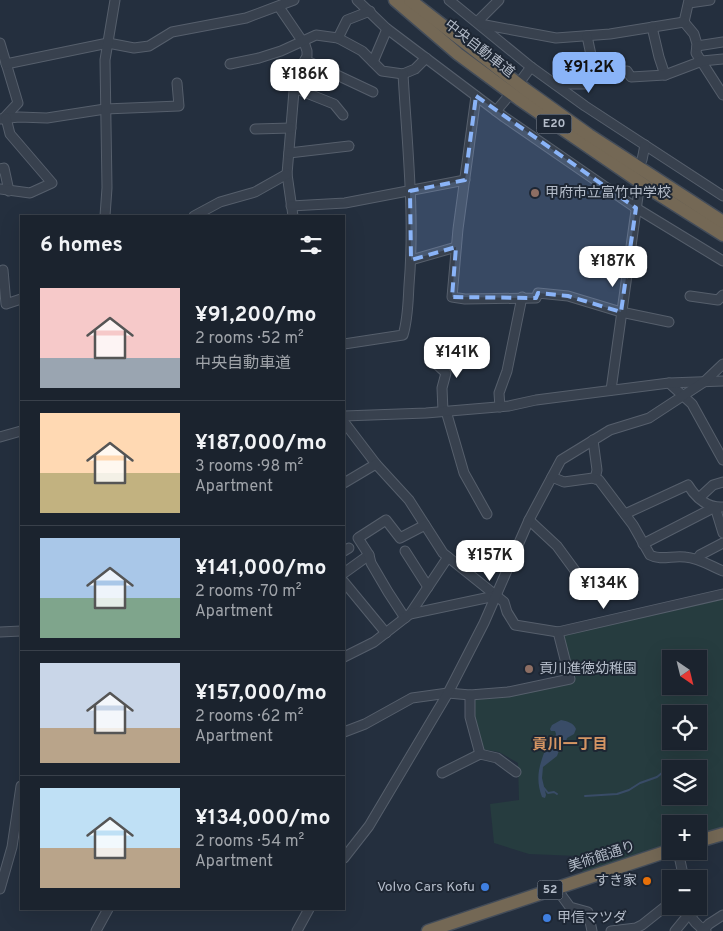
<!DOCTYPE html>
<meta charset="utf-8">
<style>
body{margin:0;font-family:Overpass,"Noto Sans JP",sans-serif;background:#282f3a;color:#f1f3f6;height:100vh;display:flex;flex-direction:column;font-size:19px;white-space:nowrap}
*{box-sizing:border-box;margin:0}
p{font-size:16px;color:#a0a4aa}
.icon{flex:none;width:28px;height:28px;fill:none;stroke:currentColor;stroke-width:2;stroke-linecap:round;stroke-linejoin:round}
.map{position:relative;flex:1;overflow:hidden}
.drawer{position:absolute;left:20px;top:215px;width:325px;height:695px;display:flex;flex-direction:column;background:#1b232e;border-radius:0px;box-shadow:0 5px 20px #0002,0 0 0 1px #39404a}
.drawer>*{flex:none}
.needle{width:32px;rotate:145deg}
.tools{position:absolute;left:662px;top:650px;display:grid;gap:10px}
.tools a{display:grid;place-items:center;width:45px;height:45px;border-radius:0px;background:#1b232e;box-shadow:0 5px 20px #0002,0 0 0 1px #39404a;font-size:25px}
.price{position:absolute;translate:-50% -42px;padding:0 11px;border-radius:10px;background:#fff;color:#222;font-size:16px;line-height:32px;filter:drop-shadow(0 1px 2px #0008)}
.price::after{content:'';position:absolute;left:50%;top:30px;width:15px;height:11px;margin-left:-8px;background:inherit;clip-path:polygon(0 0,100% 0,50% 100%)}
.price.selected{background:#8ab4f8;color:#111}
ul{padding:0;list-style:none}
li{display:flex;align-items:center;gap:15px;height:125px;padding:0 20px}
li+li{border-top:1px solid #39404a}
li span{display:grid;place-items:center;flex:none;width:140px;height:100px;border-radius:0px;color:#555}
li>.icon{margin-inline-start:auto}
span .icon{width:60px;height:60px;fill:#fffc;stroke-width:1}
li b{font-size:21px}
h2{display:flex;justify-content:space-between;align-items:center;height:60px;padding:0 20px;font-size:21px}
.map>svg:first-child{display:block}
.green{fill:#263c3f;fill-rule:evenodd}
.water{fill:#394c67}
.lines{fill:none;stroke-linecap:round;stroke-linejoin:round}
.stream{stroke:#394c67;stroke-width:2}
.minor-casing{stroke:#565f6c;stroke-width:11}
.highway-casing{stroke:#434c59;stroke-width:15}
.minor{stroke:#38414e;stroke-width:9}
.highway{stroke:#746855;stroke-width:12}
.marked{fill:#8ab4f8;fill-opacity:0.2;stroke:#8ab4f8;stroke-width:4;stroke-dasharray:10 6;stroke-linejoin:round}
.education-dot{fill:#8d6e63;stroke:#1d2633;stroke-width:2}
.food-dot{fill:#e8710a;stroke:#1d2633;stroke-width:2}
.shop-dot{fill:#3f7fe0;stroke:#1d2633;stroke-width:2}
.labels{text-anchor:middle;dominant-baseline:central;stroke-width:4;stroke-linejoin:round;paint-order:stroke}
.shield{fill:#1d2633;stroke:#878f9c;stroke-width:1}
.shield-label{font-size:12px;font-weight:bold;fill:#b4bcc9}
.street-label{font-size:14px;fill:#b4bcc9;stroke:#1d2633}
.poi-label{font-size:14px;fill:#b4bcc9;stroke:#1d2633;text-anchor:start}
.neighbourhood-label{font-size:15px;font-weight:bold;fill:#d59563;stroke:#1d2633}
</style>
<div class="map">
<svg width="723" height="931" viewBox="0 0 723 931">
<rect width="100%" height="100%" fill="#242f3e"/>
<path class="green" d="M723 597V828L699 835V824H671V843L583 873 577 856 529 854 494 843 490 804 519 800 518 763 499 752 481 749 472 717 473 696 571 680 562 634ZM671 659H699V686H671ZM671 714H699V741H671ZM671 769H699V796H671Z"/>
<path class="water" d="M561 720C567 721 574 723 576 729L574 734 567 738 565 745 560 748 557 756 543 767 542 778 546 795 545 798 542 797C536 781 538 769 544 753L551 750 556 734 555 731H551L550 729 552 725Z"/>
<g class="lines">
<g class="stream">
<path d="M544 788 548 793 554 792 557 794"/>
<path d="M585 796 617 794 629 790 640 783 657 777 673 764H677"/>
</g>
<g class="minor-casing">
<g id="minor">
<path d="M357 0 386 28 504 117 636 208 723 261"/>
<path d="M449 0 531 67 585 106 723 196"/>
<path d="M689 0 684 22 694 34 697 44 696 53 723 95"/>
<path d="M689 3 710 0"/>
<path d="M279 7 305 45 307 51V56L295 79 287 174 293 216"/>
<path d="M477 22 499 0"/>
<path d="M480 24 556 38 610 34 684 22"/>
<path d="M652 27 659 57 665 75"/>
<path d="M587 36 595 74 627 71 631 77 665 75 702 61 723 59"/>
<path d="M338 38 362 51 382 71 403 74 415 69 426 58"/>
<path d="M0 43 18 103 3 119"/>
<path d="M697 46 723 42"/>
<path d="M305 60 373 92"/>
<path d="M373 62 387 29"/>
<path d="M6 64 108 43 134 48 149 46 172 32 246 18 294 0"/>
<path d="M230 64 259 58 281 51 316 35 338 38 347 20 370 11"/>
<path d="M522 79 531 67"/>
<path d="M555 84H587L595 74"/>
<path d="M294 88 334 104 343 115"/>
<path d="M476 96 458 229 452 297 465 299 536 298 538 293 568 296 621 312 669 322"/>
<path d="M496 111 507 98"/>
<path d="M0 119 19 117 47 118 105 109 179 106 177 83"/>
<path d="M255 129 291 128"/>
<path d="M289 153 349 146"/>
<path d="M642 160 645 145"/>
<path d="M0 169 4 168 9 191"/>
<path d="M0 189 30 193 52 183 10 134 6 118"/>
<path d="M291 206 345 203 465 180"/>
<path d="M105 216 107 188 105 60 115 0"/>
<path d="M194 216 220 202 255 192 287 174"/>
<path d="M411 260 456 247"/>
<path d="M3 270 6 304 21 299"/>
<path d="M690 296 718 300 723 295"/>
<path d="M344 344 403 335C408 319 408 302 409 285 415 215 407 144 403 74"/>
<path d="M434 362 446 373 442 388 443 411"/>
<path d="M669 383 692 404 723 460"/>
<path d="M611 390 639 189"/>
<path d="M500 407 499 393 507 371 522 297"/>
<path d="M446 411 464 473 487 514"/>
<path d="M344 416 426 413 509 406 536 400 669 383 723 381"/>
<path d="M344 422 376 464 409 500 443 553 504 602 507 612 515 625 558 632 723 594"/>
<path d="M0 437 21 431"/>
<path d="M593 440 597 470 595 479"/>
<path d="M552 477 564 482 593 478 599 480 633 525 650 555C661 561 673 555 685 557 699 558 711 566 723 571"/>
<path d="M344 483 376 464"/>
<path d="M699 498 713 485 723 482"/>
<path d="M625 514 688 485C696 498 707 508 723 507"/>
<path d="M529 520 557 546 579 576"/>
<path d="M643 544 715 507 723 533"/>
<path d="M344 551 349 548"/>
<path d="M405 551 428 587"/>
<path d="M697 559 700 555 723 543"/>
<path d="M344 573 369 555"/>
<path d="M344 582 386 633"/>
<path d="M410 614 448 557"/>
<path d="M405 618 388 592 371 563 369 555 358 538 386 520 400 538 425 525"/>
<path d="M0 632 21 631"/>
<path d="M344 657 374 642 410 614 495 596"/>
<path d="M470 695V717L480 754"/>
<path d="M344 732 365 724 412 698 448 693 470 695 508 692 570 679 558 632"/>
<path d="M442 773 480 754 497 758 516 772"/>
<path d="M678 851 684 879"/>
<path d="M344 858 369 826 448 693 484 623 529 520 561 460 610 430 649 418 704 382 723 364"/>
<path d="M556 888 570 907 588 912 592 931"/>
<path d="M0 889 12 847 21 786"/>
<path d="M688 906C689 917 696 925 706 931"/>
<path d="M96 931 108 909"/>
<path d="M297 931 309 909"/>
<path d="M611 931 636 928 642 925 671 902"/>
<path d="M675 931 689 914"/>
<path d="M702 931 709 924 723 915"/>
</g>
</g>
<g class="highway-casing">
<g id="highway">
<path d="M395 0 458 54 519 99 650 189 723 235"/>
<path d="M410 0 526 90 589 135 723 222"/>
<path d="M699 841 723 834"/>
<path d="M428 931 671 850"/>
</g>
</g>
<use href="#minor" class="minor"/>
<use href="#highway" class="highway"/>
</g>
<path class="marked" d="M476 96 636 208 621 312 568 296 538 293 536 298 452 297 456 247 411 260 410 191 465 180Z"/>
<g class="education-dot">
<circle cx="535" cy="193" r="5"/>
<circle cx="529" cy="669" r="5"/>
</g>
<circle class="food-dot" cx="647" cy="881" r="5"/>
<g class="shop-dot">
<circle cx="485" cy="887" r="5"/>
<circle cx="547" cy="918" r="5"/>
</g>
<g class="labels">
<g class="shield">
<rect x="536.5" y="114.5" width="35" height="19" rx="4"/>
<rect x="537.5" y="880.5" width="25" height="19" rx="4"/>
</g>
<g class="shield-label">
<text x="554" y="124">E20</text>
<text x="550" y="890">52</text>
</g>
<g class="street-label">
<text transform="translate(479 49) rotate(38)">中央自動車道</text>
<text transform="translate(602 857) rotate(-18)">美術館通り</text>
</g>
<g class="poi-label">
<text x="545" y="193">甲府市立富竹中学校</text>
<text x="539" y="669">貢川進徳幼稚園</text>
<text x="637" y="881" text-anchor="end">すき家</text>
<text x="475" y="887" text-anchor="end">Volvo Cars Kofu</text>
<text x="557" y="918">甲信マツダ</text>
</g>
<g class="neighbourhood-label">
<text x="570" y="745">貢川一丁目</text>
</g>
</g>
</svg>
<div class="tools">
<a><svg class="needle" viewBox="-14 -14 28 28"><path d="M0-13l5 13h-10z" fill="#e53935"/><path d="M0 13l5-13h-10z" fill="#a0a4aa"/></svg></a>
<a><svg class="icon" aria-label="locate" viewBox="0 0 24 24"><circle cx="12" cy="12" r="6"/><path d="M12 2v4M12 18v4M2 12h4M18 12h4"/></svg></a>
<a><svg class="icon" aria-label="layers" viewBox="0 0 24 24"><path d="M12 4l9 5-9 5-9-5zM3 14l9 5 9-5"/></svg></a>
<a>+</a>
<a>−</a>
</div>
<b class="price selected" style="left:589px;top:94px">¥91.2K</b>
<b class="price" style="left:305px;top:101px">¥186K</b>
<b class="price" style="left:613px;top:288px">¥187K</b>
<b class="price" style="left:457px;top:379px">¥141K</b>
<b class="price" style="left:490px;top:582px">¥157K</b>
<b class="price" style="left:604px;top:610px">¥134K</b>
<section class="drawer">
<h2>6 homes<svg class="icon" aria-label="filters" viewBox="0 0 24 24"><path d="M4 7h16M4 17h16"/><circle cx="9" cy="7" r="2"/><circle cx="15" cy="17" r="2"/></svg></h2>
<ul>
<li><span style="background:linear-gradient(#f6c9c9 70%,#9aa5b1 0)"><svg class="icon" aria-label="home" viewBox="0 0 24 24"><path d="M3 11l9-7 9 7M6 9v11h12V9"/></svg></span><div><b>¥91,200/mo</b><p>2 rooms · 52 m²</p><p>中央自動車道</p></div></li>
<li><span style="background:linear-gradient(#ffd9b3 60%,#c2b280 0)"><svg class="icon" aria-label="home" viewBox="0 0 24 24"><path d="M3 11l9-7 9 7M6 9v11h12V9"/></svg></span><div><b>¥187,000/mo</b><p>3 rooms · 98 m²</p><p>Apartment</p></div></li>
<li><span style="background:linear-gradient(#a9c7e8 60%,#7fa58c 0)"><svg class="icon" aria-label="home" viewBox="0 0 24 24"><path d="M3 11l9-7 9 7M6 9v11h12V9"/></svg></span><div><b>¥141,000/mo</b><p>2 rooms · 70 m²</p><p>Apartment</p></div></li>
<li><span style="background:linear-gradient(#c9d6e8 65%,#b9a48a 0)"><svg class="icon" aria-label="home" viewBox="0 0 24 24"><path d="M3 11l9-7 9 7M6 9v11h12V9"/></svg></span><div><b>¥157,000/mo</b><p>2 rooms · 62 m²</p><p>Apartment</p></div></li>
<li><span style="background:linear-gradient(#bfe0f5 60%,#b9a48a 0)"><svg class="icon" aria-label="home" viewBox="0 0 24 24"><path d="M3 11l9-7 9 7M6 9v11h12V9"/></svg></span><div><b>¥134,000/mo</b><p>2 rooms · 54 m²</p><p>Apartment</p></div></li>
</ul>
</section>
</div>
